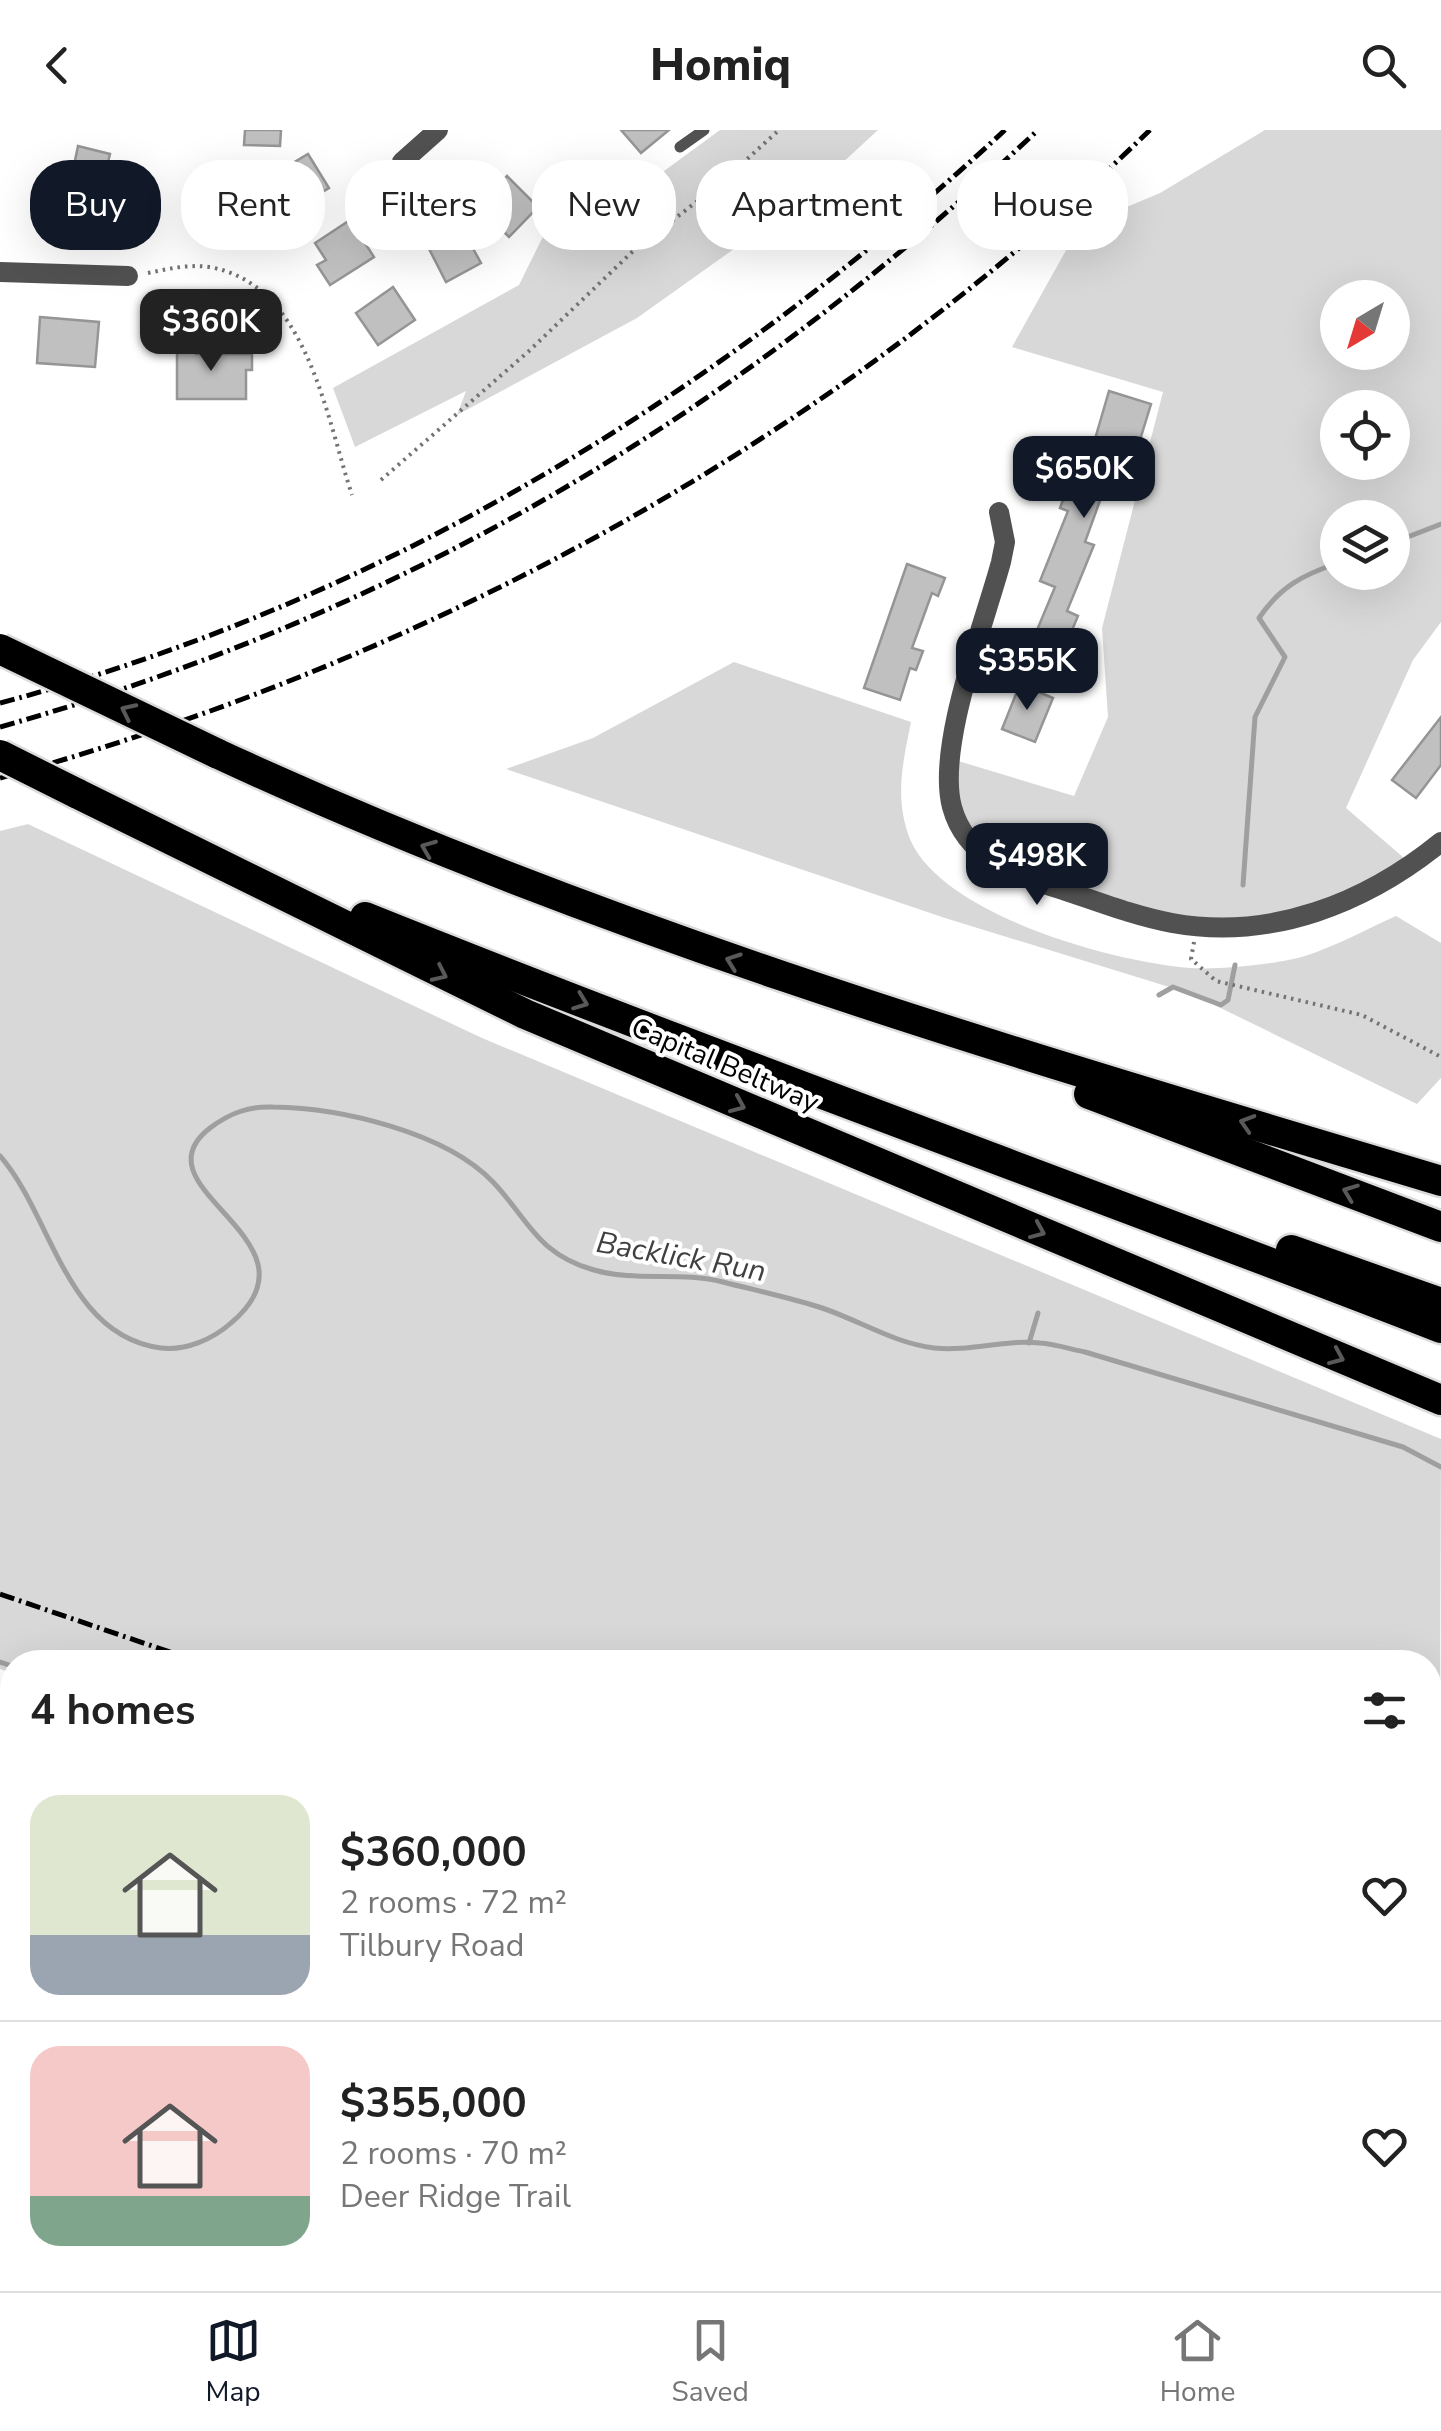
<!DOCTYPE html>
<meta charset="utf-8">
<style>
body{margin:0;font-family:"Nunito Sans",sans-serif;background:#f2f2f2;color:#222;height:100vh;display:flex;flex-direction:column;font-size:38px;white-space:nowrap}
*{box-sizing:border-box;margin:0}
p{font-size:32px;color:#767676}
.icon{flex:none;width:55px;height:55px;fill:none;stroke:currentColor;stroke-width:2;stroke-linecap:round;stroke-linejoin:round}
.map{position:relative;flex:1;overflow:hidden}
.details{position:absolute;left:0px;top:1520px;width:1442px;height:642px;display:flex;flex-direction:column;background:#fff;border-radius:40px 40px 0 0;box-shadow:0 10px 40px #0002}
.details>*{flex:none}
.top-card{position:absolute;left:30px;top:30px;width:1382px;height:90px;display:flex;gap:20px}
.needle{width:65px;rotate:218deg}
.tools{position:absolute;left:1320px;top:150px;display:grid;gap:20px}
.tools a{display:grid;place-items:center;width:90px;height:90px;border-radius:50%;background:#fff;box-shadow:0 10px 40px #0002;font-size:50px}
.price{position:absolute;translate:-50% -85px;padding:0 22px;border-radius:20px;background:#111827;color:#fff;font-size:32px;line-height:65px;filter:drop-shadow(0 2px 5px #0008)}
.price::after{content:'';position:absolute;left:50%;top:60px;width:30px;height:22px;margin-left:-15px;background:inherit;clip-path:polygon(0 0,100% 0,50% 100%)}
.price.active{background:#222;color:#fff}
ul{padding:0;list-style:none}
li{display:flex;align-items:center;gap:30px;height:250px;padding:0 30px}
li+li{border-top:2px solid #e0e0e0}
li span{display:grid;place-items:center;flex:none;width:280px;height:200px;border-radius:30px;color:#555}
li>.icon{margin-inline-start:auto}
span .icon{width:120px;height:120px;fill:#fffc;stroke-width:1}
li b{font-size:42px}
h2{display:flex;justify-content:space-between;align-items:center;height:120px;padding:0 30px;font-size:42px}
.pill{padding:0 35px;border-radius:40px;background:#fff;box-shadow:0 10px 40px #0002;font-size:35px;line-height:90px}
.pill.active{background:#111827;color:#fff}
header{display:flex;justify-content:space-between;align-items:center;height:130px;padding:0 30px;background:#fff;font-size:45px;font-weight:800}
.tab-bar{display:flex;justify-content:space-around;align-items:center;height:140px;border-top:2px solid #e0e0e0;background:#fff;font-size:28px;color:#767676}
.tab-bar a{display:grid;justify-items:center;gap:5px}
.tab-bar .active{color:#111827}
.map>svg:first-child{display:block}
.green{fill:#d8d8d8;fill-rule:evenodd}
.lines{fill:none;stroke-linecap:round;stroke-linejoin:round}
.stream{stroke:#9f9f9f;stroke-width:5}
.building{fill:#c0c0c0;stroke:#959595;stroke-width:2.5}
.highway-casing{stroke:#dbdbdb;stroke-width:35}
.path{stroke:#737373;stroke-width:4;stroke-dasharray:2.5 5;stroke-linecap:butt}
.lane{stroke:#515151;stroke-width:11}
.street{stroke:#515151;stroke-width:20}
.highway{stroke:#000;stroke-width:30}
.rail{stroke:#000;stroke-width:5;stroke-dasharray:15 5 2.5 5;stroke-linecap:butt}
.highway-bridge-casing{stroke:#dbdbdb;stroke-width:35;stroke-linecap:butt}
.highway-bridge{stroke:#000;stroke-width:30}
.oneway{stroke:#595959}
.labels{text-anchor:middle;dominant-baseline:central;stroke-width:8;stroke-linejoin:round;paint-order:stroke}
.street-label{font-size:28px;fill:#000;stroke:#fff}
.water-label{font-size:30px;font-style:italic;fill:#404040;stroke:#fff}
</style>
<header><svg class="icon" aria-label="back" viewBox="0 0 24 24"><path d="M15 5l-7 7 7 7"/></svg>Homiq<svg class="icon" aria-label="search" viewBox="0 0 24 24"><circle cx="10" cy="10" r="6"/><path d="M15 15l6 6"/></svg></header>
<div class="map">
<svg width="1441" height="2161" viewBox="0 0 1441 2161">
<rect width="100%" height="100%" fill="#fff"/>
<g class="green">
<path d="M720 0H878L800 72 637 188 457 285 466 261 355 317 333 258 519 155 573 46 608 82Z"/>
<path d="M1265 0H1441V492L1413 530 1346 678 1404 728 1341 767 1276 790 1210 796 975 726 945 627 1074 666 1108 587 1102 498 1163 262 1012 217 1079 97 1160 63ZM1338 168H1392V222H1338ZM1338 278H1392V332H1338ZM1338 388H1392V442H1338Z"/>
<path d="M734 532 911 592C903 632 895 665 908 704 935 784 1116 833 1192 838 1220 840 1279 834 1305 826 1336 816 1367 799 1396 786L1441 813V948L1417 974 1192 864 945 788 506 639 593 608Z"/>
<path d="M28 694 482 908 1441 1309 1438 2116 1430 2112V1532H12V1543L0 1539V701Z"/>
<path d="M390 2150H486L495 2161H395Z"/>
</g>
<g class="lines">
<g class="stream">
<path d="M1392 413 1441 394"/>
<path d="M1243 755 1255 587 1285 527 1259 488C1280 457 1302 445 1338 433"/>
<path d="M1159 865 1173 857 1221 875 1228 870 1235 835"/>
<path d="M0 1026C52 1085 66 1206 161 1218 186 1221 213 1209 231 1193 330 1110 131 1059 210 998 230 983 249 976 273 977 341 978 445 1002 493 1052 529 1090 537 1124 594 1140 636 1152 681 1141 723 1152 754 1160 788 1167 819 1177 857 1189 893 1213 934 1218 970 1222 1005 1209 1040 1213 1055 1214 1070 1219 1085 1222L1403 1317 1441 1337"/>
<path d="M1029 1213 1038 1183"/>
<path d="M0 1532 12 1536"/>
<path d="M473 2150 476 2161"/>
</g>
</g>
<g class="building">
<path d="M245 0H281L280 16 244 15Z"/>
<path d="M621 0H669L641 23Z"/>
<path d="M78 16 110 24 100 65 78 59 74 76 45 69 53 35 73 40Z"/>
<path d="M308 24 329 58 290 81 281 67 273 72 261 52Z"/>
<path d="M507 46 538 77 509 107 478 76Z"/>
<path d="M350 90 374 127 330 155 317 135 326 130 315 113Z"/>
<path d="M460 95 481 133 446 152 426 113Z"/>
<path d="M393 157 415 190 378 215 356 183Z"/>
<path d="M40 187 99 192 95 237 37 233Z"/>
<path d="M177 212 196 213V224H252V240H246V269H177Z"/>
<path d="M1109 261 1151 274 1136 323 1119 318 1085 412 1094 415 1067 481 1078 486 1057 536 1027 524 1055 457 1040 451 1068 381 1060 378 1078 329 1088 333Z"/>
<path d="M907 434 945 448 938 466 932 463 912 518 923 521 916 540 910 538 900 570 864 558Z"/>
<path d="M1020 554 1053 568 1035 612 1002 599Z"/>
<path d="M1441 587V635L1416 668 1392 650Z"/>
</g>
<g class="lines">
<g class="highway-casing">
<g id="highway">
<path d="M216 623C610 806 1025 926 1441 1051"/>
<path d="M76 663 525 884 1441 1270"/>
<path d="M365 787C721 930 1083 1059 1441 1198"/>
<path d="M1089 964 1441 1097"/>
<path d="M1291 1120 1441 1173"/>
</g>
</g>
<g class="path">
<path d="M148 143C168 139 188 134 209 137 307 153 326 287 352 365"/>
<path d="M381 350 529 221 631 123 723 51 779 0"/>
<path d="M1194 812 1191 829 1216 851 1362 885 1441 927"/>
</g>
<g class="lane">
<path d="M680 17 704 0"/>
<path d="M530 2161 547 2150"/>
</g>
<g class="street">
<path d="M402 32 438 0"/>
<path d="M0 142 128 146"/>
<path d="M999 382 1005 412 1001 432C984 495 936 617 952 677 966 729 1017 746 1063 760 1099 772 1135 786 1172 793 1271 811 1366 773 1441 712"/>
<path d="M0 1880 12 1882"/>
<path d="M374 2150 380 2161"/>
<path d="M520 2150 528 2161"/>
<path d="M53 2161 60 2150"/>
</g>
<use href="#highway" class="highway"/>
<g class="rail">
<path d="M0 573C379 473 719 265 1005 0"/>
<path d="M0 597C403 483 733 286 1038 0"/>
<path d="M0 648C430 529 829 311 1150 0"/>
<path d="M0 1464 199 1532"/>
<path d="M1430 1970 1441 1974"/>
</g>
<g class="highway-bridge-casing">
<g id="highway-bridge">
<path d="M0 519 216 623"/>
<path d="M0 625 76 663"/>
</g>
</g>
<use href="#highway-bridge" class="highway-bridge"/>
</g>
<defs><path id="oneway-chevron" d="M-2-3.5L2.5 0L-2 3.5" fill="none" stroke-width="1.6" stroke-linecap="round" stroke-linejoin="round" transform="scale(2.5)"/></defs>
<g class="oneway">
<use href="#oneway-chevron" transform="translate(128 581) rotate(-154)"/>
<use href="#oneway-chevron" transform="translate(428 718) rotate(-158)"/>
<use href="#oneway-chevron" transform="translate(733 831) rotate(-160)"/>
<use href="#oneway-chevron" transform="translate(440 844) rotate(25)"/>
<use href="#oneway-chevron" transform="translate(581 872) rotate(21)"/>
<use href="#oneway-chevron" transform="translate(738 975) rotate(23)"/>
<use href="#oneway-chevron" transform="translate(1247 993) rotate(-163)"/>
<use href="#oneway-chevron" transform="translate(1350 1062) rotate(-159)"/>
<use href="#oneway-chevron" transform="translate(1038 1101) rotate(23)"/>
<use href="#oneway-chevron" transform="translate(1337 1227) rotate(23)"/>
</g>
<g class="labels">
<g class="street-label">
<text transform="translate(725 935) rotate(23)">Capital Beltway</text>
</g>
<g class="water-label">
<text transform="translate(681 1127) rotate(10)">Backlick Run</text>
</g>
</g>
</svg>
<div class="tools">
<a><svg class="needle" viewBox="-14 -14 28 28"><path d="M0-13l5 13h-10z" fill="#e53935"/><path d="M0 13l5-13h-10z" fill="#767676"/></svg></a>
<a><svg class="icon" aria-label="locate" viewBox="0 0 24 24"><circle cx="12" cy="12" r="6"/><path d="M12 2v4M12 18v4M2 12h4M18 12h4"/></svg></a>
<a><svg class="icon" aria-label="layers" viewBox="0 0 24 24"><path d="M12 4l9 5-9 5-9-5zM3 14l9 5 9-5"/></svg></a>
</div>
<b class="price active" style="left:211px;top:244px">$360K</b>
<b class="price" style="left:1084px;top:391px">$650K</b>
<b class="price" style="left:1027px;top:583px">$355K</b>
<b class="price" style="left:1037px;top:778px">$498K</b>
<div class="top-card">
<a class="pill active">Buy</a>
<a class="pill">Rent</a>
<a class="pill">Filters</a>
<a class="pill">New</a>
<a class="pill">Apartment</a>
<a class="pill">House</a>
</div>
<section class="details">
<h2>4 homes<svg class="icon" aria-label="filters" viewBox="0 0 24 24"><path d="M4 7h16M4 17h16"/><circle cx="9" cy="7" r="2"/><circle cx="15" cy="17" r="2"/></svg></h2>
<ul>
<li><span style="background:linear-gradient(#dfe7d0 70%,#9aa5b1 0)"><svg class="icon" aria-label="home" viewBox="0 0 24 24"><path d="M3 11l9-7 9 7M6 9v11h12V9"/></svg></span><div><b>$360,000</b><p>2 rooms · 72 m²</p><p>Tilbury Road</p></div><svg class="icon" aria-label="heart" viewBox="0 0 24 24"><path d="M12 20l-8-8c-3-5 5-10 8-4 3-6 11-1 8 4z"/></svg></li>
<li><span style="background:linear-gradient(#f6c9c9 75%,#7fa58c 0)"><svg class="icon" aria-label="home" viewBox="0 0 24 24"><path d="M3 11l9-7 9 7M6 9v11h12V9"/></svg></span><div><b>$355,000</b><p>2 rooms · 70 m²</p><p>Deer Ridge Trail</p></div><svg class="icon" aria-label="heart" viewBox="0 0 24 24"><path d="M12 20l-8-8c-3-5 5-10 8-4 3-6 11-1 8 4z"/></svg></li>
</ul>
</section>
</div>
<nav class="tab-bar">
<a class="active"><svg class="icon" aria-label="map" viewBox="0 0 24 24"><path d="M3 6l6-2 6 2 6-2v14l-6 2-6-2-6 2zM9 4v14M15 6v14"/></svg>Map</a>
<a><svg class="icon" aria-label="saved" viewBox="0 0 24 24"><path d="M7 4h10v16l-5-4-5 4z"/></svg>Saved</a>
<a><svg class="icon" aria-label="home" viewBox="0 0 24 24"><path d="M3 11l9-7 9 7M6 9v11h12V9"/></svg>Home</a>
</nav>
